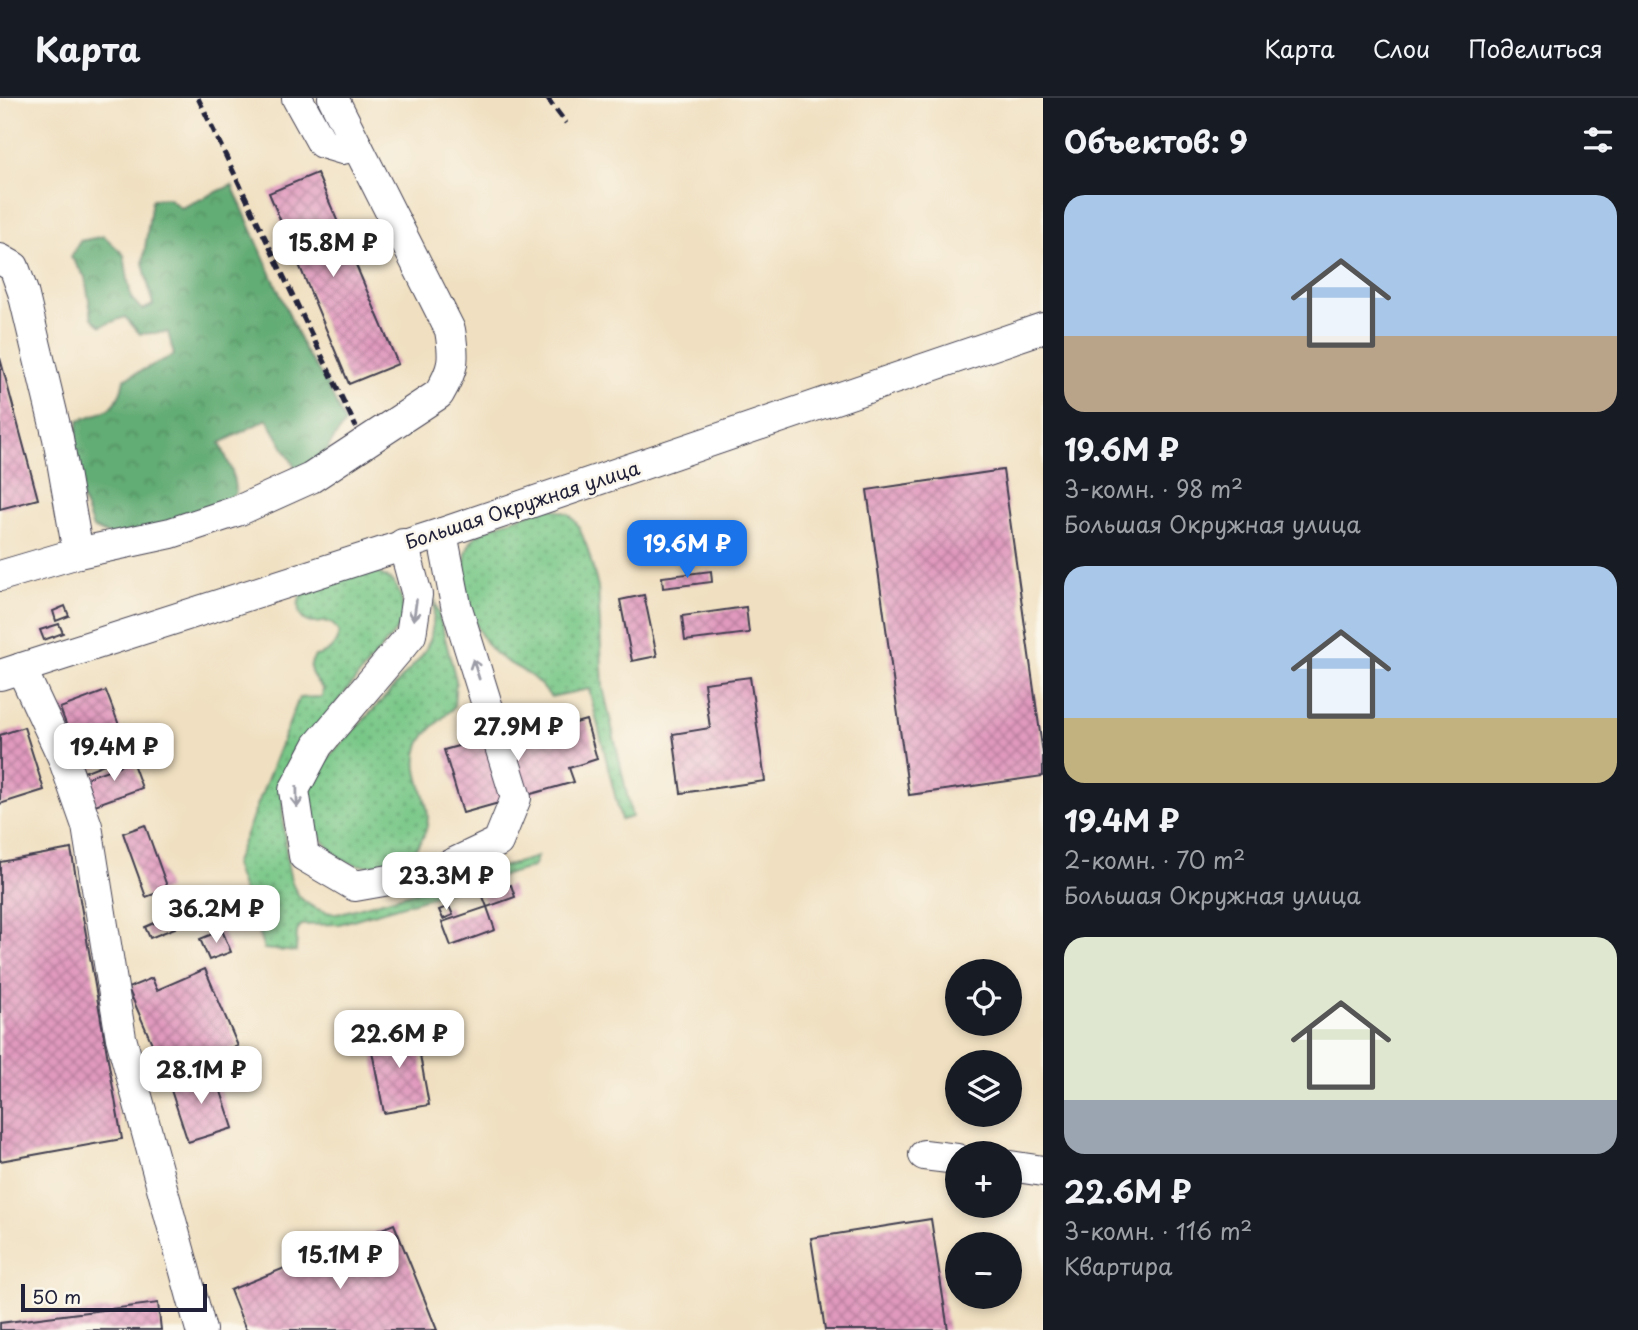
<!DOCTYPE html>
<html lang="ru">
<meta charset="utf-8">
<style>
body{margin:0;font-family:"Playpen Sans",sans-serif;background:#242831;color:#f1f3f6;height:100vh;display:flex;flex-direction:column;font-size:26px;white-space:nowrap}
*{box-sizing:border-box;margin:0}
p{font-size:23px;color:#9ea1a6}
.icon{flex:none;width:38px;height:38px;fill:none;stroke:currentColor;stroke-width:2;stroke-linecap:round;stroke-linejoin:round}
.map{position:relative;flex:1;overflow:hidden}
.sheet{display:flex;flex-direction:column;background:#171b24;width:595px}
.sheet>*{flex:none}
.controls{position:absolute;left:945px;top:861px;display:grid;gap:14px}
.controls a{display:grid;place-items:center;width:77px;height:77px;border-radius:50%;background:#171b24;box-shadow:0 4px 10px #0003;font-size:35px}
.scale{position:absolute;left:21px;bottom:18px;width:186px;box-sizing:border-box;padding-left:7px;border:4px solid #22223b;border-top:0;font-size:19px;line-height:24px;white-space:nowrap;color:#22223b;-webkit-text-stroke:5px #fbf7ec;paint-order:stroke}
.price{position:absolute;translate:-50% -60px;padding:0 16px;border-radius:14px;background:#fff;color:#222;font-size:23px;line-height:46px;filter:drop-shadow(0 2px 4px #0008)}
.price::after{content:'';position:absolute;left:50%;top:42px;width:21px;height:16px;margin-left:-10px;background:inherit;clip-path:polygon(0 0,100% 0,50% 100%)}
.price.selected{background:#1a73e8;color:#fff}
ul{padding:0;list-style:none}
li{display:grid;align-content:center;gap:14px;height:371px;padding:0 21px}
li span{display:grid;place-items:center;height:217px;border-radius:21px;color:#555}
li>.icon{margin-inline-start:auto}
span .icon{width:126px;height:126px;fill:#fffc;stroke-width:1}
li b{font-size:30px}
h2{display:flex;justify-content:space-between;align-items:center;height:84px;padding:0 21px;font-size:30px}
header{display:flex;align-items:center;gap:42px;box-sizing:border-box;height:98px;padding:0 35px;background:#171b24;border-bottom:2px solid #363941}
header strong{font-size:33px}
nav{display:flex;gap:38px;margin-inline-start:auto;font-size:24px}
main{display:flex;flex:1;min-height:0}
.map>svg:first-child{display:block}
.grass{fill:url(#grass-dots);stroke:#4d7461;stroke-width:2}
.forest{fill:url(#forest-crowns);stroke:#426758;stroke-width:2}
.building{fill:url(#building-cross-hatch)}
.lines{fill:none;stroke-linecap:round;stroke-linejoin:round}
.minor-casing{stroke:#413e4f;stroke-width:32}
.minor{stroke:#fff;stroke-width:30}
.rail{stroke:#22223b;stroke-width:5;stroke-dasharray:10 5;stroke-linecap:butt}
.oneway{stroke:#9c9ca7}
.labels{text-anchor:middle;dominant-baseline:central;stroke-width:5;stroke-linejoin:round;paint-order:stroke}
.street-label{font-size:19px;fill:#22223b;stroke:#fbf7ec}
</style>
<header>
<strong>Карта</strong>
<nav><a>Карта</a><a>Слои</a><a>Поделиться</a></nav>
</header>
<main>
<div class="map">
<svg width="1043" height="1232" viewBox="0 0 1043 1232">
<defs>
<pattern id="grass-dots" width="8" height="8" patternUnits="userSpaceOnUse" patternTransform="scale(1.75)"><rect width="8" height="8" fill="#78c787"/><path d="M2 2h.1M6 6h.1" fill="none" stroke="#62a170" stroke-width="1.8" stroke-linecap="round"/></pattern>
<pattern id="forest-crowns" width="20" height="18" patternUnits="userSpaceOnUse" patternTransform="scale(1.75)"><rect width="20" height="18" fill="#62ac74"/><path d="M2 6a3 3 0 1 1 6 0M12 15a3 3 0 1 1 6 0" fill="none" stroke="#508c60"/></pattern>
<pattern id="building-cross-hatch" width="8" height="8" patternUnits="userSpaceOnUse" patternTransform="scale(1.75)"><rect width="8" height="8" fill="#e19abe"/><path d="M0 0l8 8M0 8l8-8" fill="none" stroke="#b67d9c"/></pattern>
</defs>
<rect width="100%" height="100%" fill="#fbf7ec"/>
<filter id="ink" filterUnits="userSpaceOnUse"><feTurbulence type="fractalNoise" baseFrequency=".0143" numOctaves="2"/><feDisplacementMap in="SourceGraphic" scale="14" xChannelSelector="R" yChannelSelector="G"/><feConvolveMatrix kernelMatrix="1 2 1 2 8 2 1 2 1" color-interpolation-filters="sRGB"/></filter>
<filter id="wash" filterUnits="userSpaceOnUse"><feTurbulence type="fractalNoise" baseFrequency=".00686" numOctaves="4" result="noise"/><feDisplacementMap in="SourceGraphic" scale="28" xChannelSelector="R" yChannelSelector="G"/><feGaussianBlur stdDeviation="1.57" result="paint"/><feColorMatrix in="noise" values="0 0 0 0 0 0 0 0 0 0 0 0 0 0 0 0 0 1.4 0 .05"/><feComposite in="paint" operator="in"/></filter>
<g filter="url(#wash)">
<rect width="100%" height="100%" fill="#f0e0c1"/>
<g class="grass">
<path d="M547 409 569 416 578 427 587 449 598 489 603 589 632 719 621 722 589 591 551 599C544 591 537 582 528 576 517 569 505 564 496 556 472 537 449 460 477 437 486 429 533 415 547 409Z"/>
<path d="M367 472C397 478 403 494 404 523L300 649C279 686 281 704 285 744 289 782 291 810 337 816L537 759 533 769 339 826 301 827 297 834 296 854 264 851 234 767 299 600 322 599 323 591C313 579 305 572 315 558 329 556 336 548 339 535 336 530 333 524 327 524 323 523 319 525 315 525 297 525 296 507 302 494Z"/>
<path d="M435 502 456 582 454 609C443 621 424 633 419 649 407 685 444 710 419 746 411 757 401 761 388 765 367 771 345 768 330 751 314 733 303 706 313 682 319 668 332 656 342 645 363 623 384 601 404 578 410 570 419 563 424 554 434 539 433 519 435 502Z"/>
</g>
<path class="forest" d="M232 87 305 253 325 282 345 325 329 348 325 362 299 376 267 321 220 345 232 373 236 395 202 418 117 441 93 430 80 395 74 351 79 322C108 312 118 313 124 281L174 257 168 234 140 236 125 219 101 228 92 220 85 179 71 159 80 143 104 138 124 157 131 200 142 212 153 207 143 165 152 101 168 100 181 110Z"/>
<g id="blocks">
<g class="building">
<path d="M317 75 398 266 349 286 269 95Z"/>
<path d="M0 260 38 401 0 411Z"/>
<path d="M1003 372 1043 656V678L909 697 867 392Z"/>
<path d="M711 473 712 484 663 490 662 479Z"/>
<path d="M644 497 657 558 632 563 620 502Z"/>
<path d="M65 508 69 518 56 523 53 513Z"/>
<path d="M746 509 749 535 685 543 682 518Z"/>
<path d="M59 526 63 535 44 542 40 532Z"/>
<path d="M750 579 765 683 681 695 673 636 710 630 704 585Z"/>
<path d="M106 593 130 656 84 674 60 610Z"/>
<path d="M555 620 558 630 586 622 597 661 569 670 574 684 463 715 444 652Z"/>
<path d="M24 629 44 692 0 706V637Z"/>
<path d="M132 663 142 690 95 707 86 680Z"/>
<path d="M145 727 168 791 146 799 123 735Z"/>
<path d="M71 751 122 1041 0 1063V764Z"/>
<path d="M511 787 515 799 487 809 495 832 451 848 442 824 487 809 482 796Z"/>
<path d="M449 808 453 817 443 821 439 812Z"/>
<path d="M170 818 175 830 150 840 145 829Z"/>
<path d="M222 832 231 854 209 862 200 841Z"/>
<path d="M205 871 238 948 166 978 128 890 152 880 157 892Z"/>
<path d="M415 929 429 1007 384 1015 369 938Z"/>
<path d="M214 972 233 1030 188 1044 169 986Z"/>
<path d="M931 1121 948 1232H825L811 1140Z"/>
<path d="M394 1126 437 1232H246L230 1192Z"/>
<path d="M158 1205 161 1232H0V1225Z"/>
</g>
</g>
</g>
<g filter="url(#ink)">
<use href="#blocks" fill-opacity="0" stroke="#413e4f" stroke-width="2"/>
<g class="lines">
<g class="minor-casing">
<g id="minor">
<path d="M297 0 322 45 342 51 357 48"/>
<path d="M0 161 14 169 23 194 58 340 78 455 0 478"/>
<path d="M403 446 417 497 411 537 318 647 294 692 304 758 355 788 435 774 498 744 516 700 456 507 442 435"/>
<path d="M78 455 171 435 240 412 311 380 439 296C454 270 455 262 450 232L333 0"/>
<path d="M21 570 63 660 87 728 121 940 201 1232"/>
<path d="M0 577 442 435 1043 230"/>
<path d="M924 1057 957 1061"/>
<path d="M1010 1068 1043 1073"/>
</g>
</g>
<use href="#minor" class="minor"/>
<g class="rail">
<path d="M198 0 356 329"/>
<path d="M547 0 566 25"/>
</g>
</g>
<defs><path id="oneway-shaft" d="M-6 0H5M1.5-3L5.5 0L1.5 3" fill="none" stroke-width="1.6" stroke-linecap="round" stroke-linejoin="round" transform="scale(1.75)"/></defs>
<g class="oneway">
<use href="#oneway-shaft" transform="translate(415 512) rotate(98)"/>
<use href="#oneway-shaft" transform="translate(476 571) rotate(-108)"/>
<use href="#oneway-shaft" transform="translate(297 699) rotate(89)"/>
</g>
</g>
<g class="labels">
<g class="street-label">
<text transform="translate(522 406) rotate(-18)">Большая Окружная улица</text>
</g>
</g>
</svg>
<div class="controls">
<a><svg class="icon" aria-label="locate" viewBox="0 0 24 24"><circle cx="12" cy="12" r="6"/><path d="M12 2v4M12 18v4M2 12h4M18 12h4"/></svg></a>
<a><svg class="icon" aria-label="layers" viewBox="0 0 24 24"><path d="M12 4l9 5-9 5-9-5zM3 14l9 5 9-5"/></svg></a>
<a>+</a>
<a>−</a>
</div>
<div class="scale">50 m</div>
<b class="price" style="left:333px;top:181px">15.8M ₽</b>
<b class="price selected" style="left:687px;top:482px">19.6M ₽</b>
<b class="price" style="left:518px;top:665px">27.9M ₽</b>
<b class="price" style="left:114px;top:685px">19.4M ₽</b>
<b class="price" style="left:446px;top:814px">23.3M ₽</b>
<b class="price" style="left:216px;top:847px">36.2M ₽</b>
<b class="price" style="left:399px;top:972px">22.6M ₽</b>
<b class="price" style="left:201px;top:1008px">28.1M ₽</b>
<b class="price" style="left:340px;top:1193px">15.1M ₽</b>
</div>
<section class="sheet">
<h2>Объектов: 9<svg class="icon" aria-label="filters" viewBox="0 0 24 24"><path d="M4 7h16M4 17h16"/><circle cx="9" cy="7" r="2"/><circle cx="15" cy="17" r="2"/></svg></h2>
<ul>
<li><span style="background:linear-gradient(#a9c7e8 65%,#b9a48a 0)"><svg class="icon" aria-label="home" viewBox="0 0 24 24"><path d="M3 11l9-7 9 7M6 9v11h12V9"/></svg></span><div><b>19.6M ₽</b><p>3-комн. · 98 m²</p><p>Большая Окружная улица</p></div></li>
<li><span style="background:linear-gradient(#a9c7e8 70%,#c2b280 0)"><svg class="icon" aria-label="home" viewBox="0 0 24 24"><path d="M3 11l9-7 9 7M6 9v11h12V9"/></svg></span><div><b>19.4M ₽</b><p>2-комн. · 70 m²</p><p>Большая Окружная улица</p></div></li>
<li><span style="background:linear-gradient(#dfe7d0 75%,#9aa5b1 0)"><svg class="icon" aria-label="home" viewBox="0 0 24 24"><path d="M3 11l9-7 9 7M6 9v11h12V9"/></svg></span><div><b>22.6M ₽</b><p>3-комн. · 116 m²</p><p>Квартира</p></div></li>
</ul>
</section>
</main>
